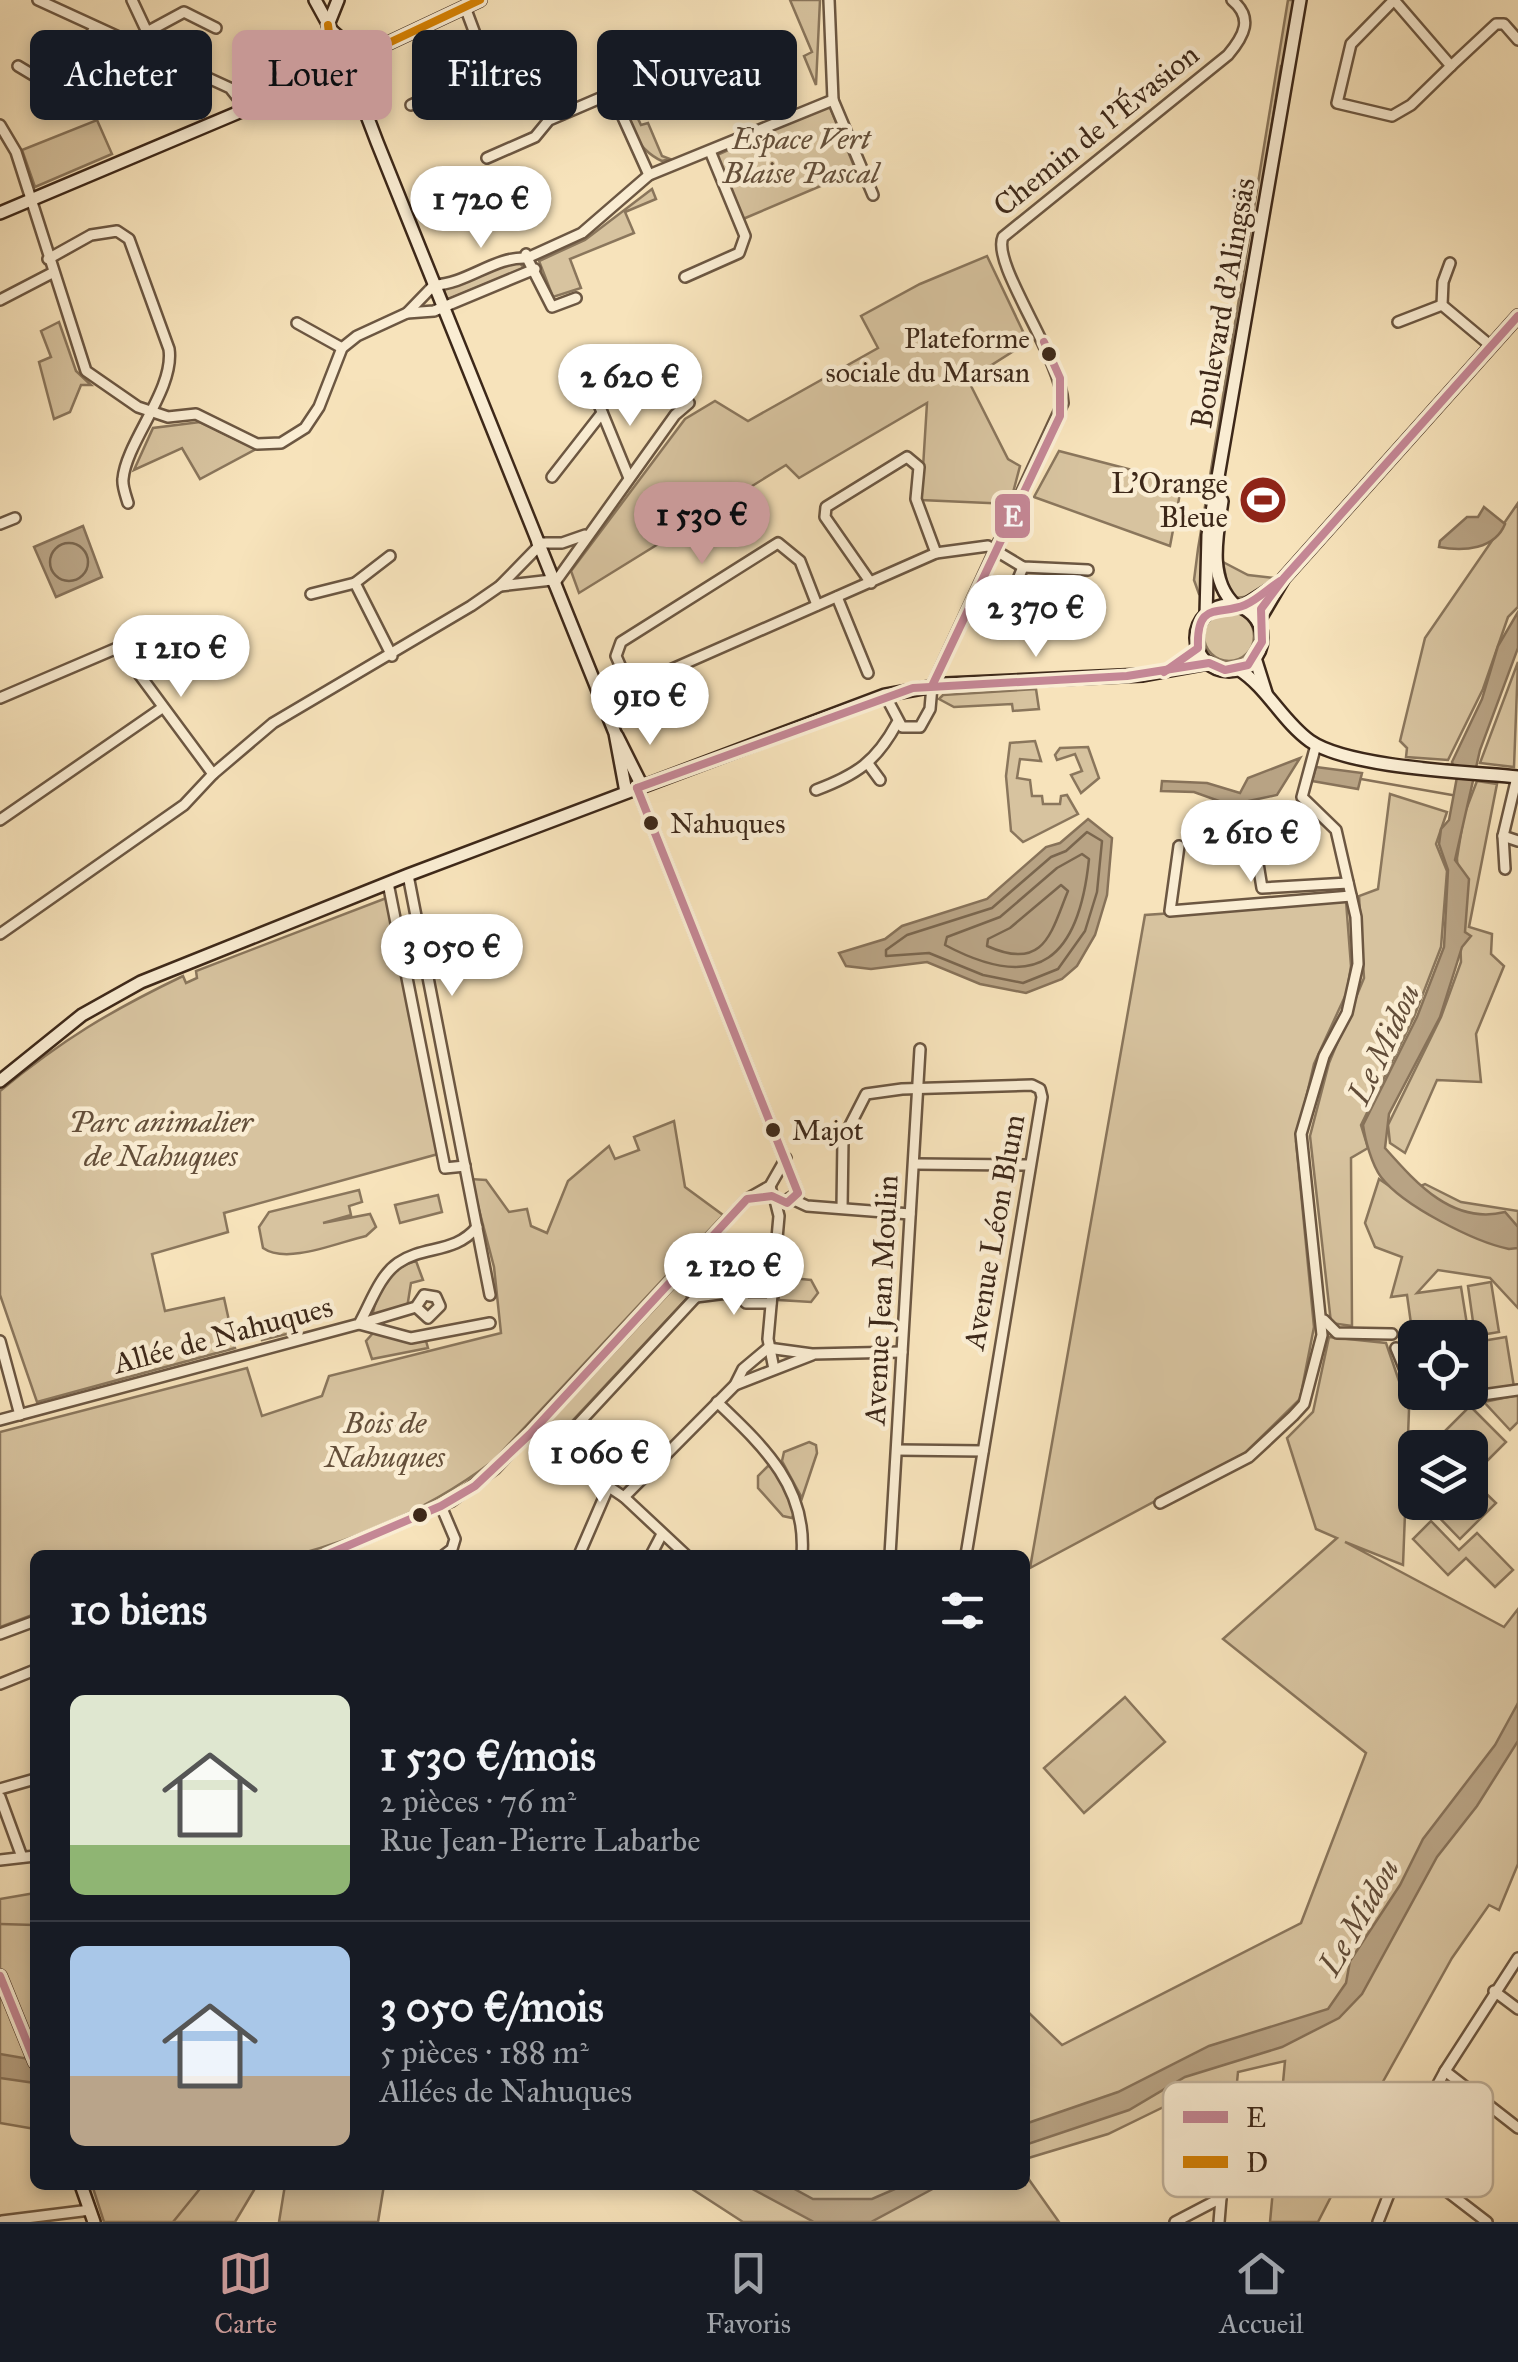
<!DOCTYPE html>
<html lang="fr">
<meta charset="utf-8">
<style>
body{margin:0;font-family:"IM FELL Great Primer",serif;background:#20242c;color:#f1f3f6;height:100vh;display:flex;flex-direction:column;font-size:38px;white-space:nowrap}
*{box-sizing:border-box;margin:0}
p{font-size:32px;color:#9ea1a6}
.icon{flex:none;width:55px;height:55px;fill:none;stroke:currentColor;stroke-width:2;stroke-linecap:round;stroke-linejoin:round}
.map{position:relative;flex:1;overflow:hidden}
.details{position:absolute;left:30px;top:1550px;width:1000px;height:640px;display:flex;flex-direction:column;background:#171b24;border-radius:15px;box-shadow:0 5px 15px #0003}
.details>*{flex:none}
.guide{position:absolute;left:30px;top:30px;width:1000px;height:90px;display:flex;gap:20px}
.controls{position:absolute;left:1398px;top:1320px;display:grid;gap:20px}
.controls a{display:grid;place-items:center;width:90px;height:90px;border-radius:15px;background:#171b24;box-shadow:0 5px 15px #0003;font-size:50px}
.price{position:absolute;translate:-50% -85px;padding:0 22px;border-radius:35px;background:#fff;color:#222;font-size:32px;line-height:65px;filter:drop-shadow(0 2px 5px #0008)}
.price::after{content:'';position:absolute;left:50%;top:60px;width:30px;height:22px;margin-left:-15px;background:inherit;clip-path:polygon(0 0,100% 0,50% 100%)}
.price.active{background:#c59692;color:#111}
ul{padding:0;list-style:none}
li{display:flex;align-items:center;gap:30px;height:250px;padding:0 40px}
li+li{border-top:2px solid #363941}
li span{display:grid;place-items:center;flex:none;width:280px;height:200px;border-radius:15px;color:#555}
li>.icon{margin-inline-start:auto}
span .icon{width:120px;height:120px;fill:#fffc;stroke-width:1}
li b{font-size:42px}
h2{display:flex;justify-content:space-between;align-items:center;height:120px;padding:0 40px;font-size:42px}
.tag{padding:0 35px;border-radius:15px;background:#171b24;box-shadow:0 5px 15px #0003;font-size:35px;line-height:90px}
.tag.active{background:#c59692;color:#111}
.dock{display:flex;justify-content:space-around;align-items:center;height:140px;border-top:2px solid #363941;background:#171b24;font-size:28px;color:#9ea1a6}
.dock a{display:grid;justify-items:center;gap:5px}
.dock .active{color:#c59692}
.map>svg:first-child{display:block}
.green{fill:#d7c39f;stroke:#8a765c;stroke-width:2.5}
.water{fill:#b8a384;stroke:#877259;stroke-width:2.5}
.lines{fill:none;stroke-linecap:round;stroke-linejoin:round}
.shore{stroke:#7a664e;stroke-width:2.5}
.stream{stroke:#877259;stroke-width:2.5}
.street-casing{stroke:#6c5742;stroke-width:14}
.secondary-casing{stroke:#3d2819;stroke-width:16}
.street{stroke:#faedd3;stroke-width:9}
.secondary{stroke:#faedd3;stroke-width:11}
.bus-1-casing{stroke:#faedd3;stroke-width:15}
.bus-2-casing{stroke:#faedd3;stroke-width:15}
.bus-1{stroke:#c48795;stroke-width:8}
.bus-2{stroke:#d68204;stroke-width:8}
.bus-dot{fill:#3d2819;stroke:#faedd3;stroke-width:4}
.labels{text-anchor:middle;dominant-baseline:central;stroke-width:9;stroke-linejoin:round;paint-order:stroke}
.bus-label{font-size:28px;fill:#3d2819;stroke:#faedd3;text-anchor:start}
.street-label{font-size:30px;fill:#3d2819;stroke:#faedd3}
.park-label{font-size:30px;font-style:italic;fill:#644f3a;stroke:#faedd3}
.poi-label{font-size:30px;fill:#3d2819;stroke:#faedd3;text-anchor:end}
.water-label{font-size:32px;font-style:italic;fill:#624d39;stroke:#faedd3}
.key{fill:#faedd3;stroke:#c1b29b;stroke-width:2.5}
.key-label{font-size:28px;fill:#3d2819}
.line-badge{stroke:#faedd3;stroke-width:4}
.badge-label{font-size:28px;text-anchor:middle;font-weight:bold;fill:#fff}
</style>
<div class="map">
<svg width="1518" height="2222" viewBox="0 0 1518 2222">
<rect width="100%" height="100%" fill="#f7e3bb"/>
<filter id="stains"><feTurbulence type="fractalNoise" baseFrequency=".002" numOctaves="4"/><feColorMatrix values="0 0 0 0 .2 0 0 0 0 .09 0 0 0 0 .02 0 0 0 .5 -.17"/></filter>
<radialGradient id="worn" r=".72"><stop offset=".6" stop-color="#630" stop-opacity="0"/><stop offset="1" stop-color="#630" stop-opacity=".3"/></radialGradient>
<g class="green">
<path d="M790 0H820L816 85 804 56 812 52Z"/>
<path d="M1288 0H1296L1286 63 1281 66 1235 358 1206 594H1199L1194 580 1198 549Z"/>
<path d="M636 78C622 94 634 109 641 125L648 123 662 156 670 159 662 161C639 151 615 114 621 88Z"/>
<path d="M829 105 856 171 743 219 717 155Z"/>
<path d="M97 120 112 154 35 187 22 150Z"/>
<path d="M652 189 656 199 625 212 634 233 570 259 581 288 553 297 539 261 585 240Z"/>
<path d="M987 256 1028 342 968 380 1008 459 1020 466 1010 504 921 500 927 403 799 478 786 465 579 593 571 571 685 419 715 401 748 421 878 348 861 316 920 284Z"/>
<path d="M518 261 524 268 449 299 444 296V287Z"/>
<path d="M59 322 76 371 91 385H81L70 412 54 419 39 362 51 357 41 331Z"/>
<path d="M200 422 256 449 200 479 182 448 134 470 153 428Z"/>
<path d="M1059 451 1182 483 1170 546 1034 497Z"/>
<path d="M1518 503V607L1508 617 1483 689 1448 760 1406 757 1407 748 1400 741 1425 638Z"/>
<path d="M1223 562 1248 575 1275 578 1251 596 1236 598 1229 592Z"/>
<circle cx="1229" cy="636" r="25"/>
<path d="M1518 662 1514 767 1480 763Z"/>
<path d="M1036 689 1039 709 1013 711 1012 704 954 707 939 699 943 695Z"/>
<path d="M1035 741 1041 761 1020 759 1017 778 1030 780 1032 796H1042L1043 804H1060L1061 796 1067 795 1078 814 1023 842 1011 831 1006 776 1010 743Z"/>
<path d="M1088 747 1099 778 1081 793 1071 775 1082 771 1075 754 1057 760 1055 755 1060 748Z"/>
<path d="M1477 781 1497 784 1469 927 1492 934 1491 954 1504 966 1476 1034 1481 1082 1437 1080 1405 1153 1390 1143 1388 1125 1441 1017 1461 962 1457 858 1464 815Z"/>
<path d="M1390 794 1447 812 1436 844 1447 871 1441 947 1414 1017 1361 1125 1368 1148 1351 1158 1352 1326 1331 1323 1310 1136 1329 1063 1364 978 1359 896 1378 889Z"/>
<path d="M389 897 438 1154 224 1213 228 1232 152 1254 165 1311 224 1298 235 1348 37 1402 0 1295V1091C62 1040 110 1011 183 976L186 983 197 978 196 971Z"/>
<path d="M1346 901 1351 966 1347 992 1314 1064 1296 1141 1314 1327 1300 1399 1245 1453 1030 1568 1145 915Z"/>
<path d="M674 1121 685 1187 723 1215 493 1461C435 1505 367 1536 296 1555H35V1614L0 1627V1432L247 1368 262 1416 322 1396 329 1376 501 1333 494 1267 471 1179 486 1180 509 1212 527 1209 531 1226 547 1233 568 1181 609 1146 615 1159 639 1150 634 1137Z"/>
<path d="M1379 1179 1401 1194 1425 1184 1461 1202 1518 1211V1308L1490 1278 1438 1270 1417 1293 1461 1287 1469 1337 1415 1338 1414 1345 1407 1295 1391 1297 1402 1257 1375 1247 1365 1223Z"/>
<path d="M359 1190 362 1202 349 1206 351 1215 323 1223 370 1214 376 1227 366 1236C339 1242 287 1265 263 1248L259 1227 269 1212Z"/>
<path d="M438 1195 442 1212 400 1223 395 1205Z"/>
<path d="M416 1261 423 1280 411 1283 407 1308 372 1317C377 1290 388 1268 416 1261Z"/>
<path d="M782 1277 811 1280 818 1293 811 1302 779 1300 777 1281Z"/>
<path d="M1491 1282 1499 1332 1475 1336 1468 1286Z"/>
<path d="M675 1287 685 1289 687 1298 559 1435 549 1434V1422Z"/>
<path d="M293 1315 295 1332 262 1340 259 1324Z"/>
<path d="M374 1332 401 1340 426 1341 428 1348 372 1359 366 1341Z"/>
<path d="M1329 1337 1386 1343 1409 1410 1403 1565 1345 1542 1504 1627 1518 1609V1864L1499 1910 1489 1905 1452 1958 1380 2087 1359 2142 1318 2222H1270L1285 2061 1238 2072 1231 2144 1217 2150 1180 2099 1108 2134 1025 2159V2009L1062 2045 1301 1923 1366 1753 1223 1639 1337 1538 1316 1529 1287 1438 1313 1412Z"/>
<path d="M1506 1337 1514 1387 1443 1398V1393L1470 1392V1343Z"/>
<path d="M1518 1395V1422L1510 1430 1484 1402Z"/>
<path d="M1470 1406 1506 1442 1470 1478 1496 1503 1460 1539 1425 1503 1470 1502V1448L1440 1447 1434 1442Z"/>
<path d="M809 1442 816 1445 817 1453 802 1498 782 1461 784 1452Z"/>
<path d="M768 1466 776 1468 795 1511 792 1518 783 1516 758 1488V1476Z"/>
<path d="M1431 1521 1459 1550 1477 1533 1513 1570 1495 1587 1466 1558 1448 1575 1413 1539Z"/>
<path d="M1125 1697 1165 1742 1084 1813 1044 1768Z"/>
<path d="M35 1893V2129L0 2123V1899Z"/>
<path d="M1025 2174 1059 2222H743L686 2185H1025Z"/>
<path d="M92 2185H257L235 2222H104Z"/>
<path d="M285 2185H384L378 2222H279Z"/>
</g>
<g class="water">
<path d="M1484 507 1505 524C1495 549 1464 552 1439 547L1440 541 1467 517H1478Z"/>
<path d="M83 526 102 577 56 597 34 547Z"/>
<path d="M1518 612V648L1480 750 1455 860 1469 879 1465 932 1471 936 1462 947 1440 1017 1389 1114 1385 1148C1417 1184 1453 1225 1505 1212L1518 1227V1248L1509 1249C1475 1242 1403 1206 1381 1177 1372 1165 1365 1140 1363 1125L1417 1017 1444 947 1448 870 1439 844 1441 829 1449 820 1457 777 1452 762 1482 699 1498 646Z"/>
<path d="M1300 758 1277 795 1230 805 1194 792 1161 791 1162 781 1207 783 1240 793 1248 778Z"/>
<path d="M1316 767 1362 773 1358 789 1312 781Z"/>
<path d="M1088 819 1112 838 1107 895 1095 935 1077 966 1062 979 1026 993 980 984 927 962 871 969 846 966 839 953 885 939 902 926 987 899 1046 847 1060 843Z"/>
<path d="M1518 1703V1741L1477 1806 1437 1857 1362 1994 1339 2018 1282 2047 1185 2077 1129 2110 1025 2145V2124L1118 2092 1209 2046 1328 2009 1346 1983 1350 1961 1400 1885 1423 1839 1495 1745Z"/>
<path d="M0 2054 35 2060V2083L0 2078Z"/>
<path d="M745 2185H787L813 2199H872L904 2185H940L871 2222H814Z"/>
</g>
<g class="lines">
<g class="shore">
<circle cx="69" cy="562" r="19"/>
<path d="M1087 832 1102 841 1097 892 1085 931 1058 969 1023 983 983 975 929 953 886 956V950L907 935 992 908 1051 857 1066 851Z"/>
<path d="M1082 854 1089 859C1079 957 1039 995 945 945L947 937 1000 917 1057 868Z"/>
<path d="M1061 885 1068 891C1051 932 1045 972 987 946L988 939 1010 928Z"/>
</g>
<g class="stream">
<path d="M1361 779 1452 795"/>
<path d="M0 1924 35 1925"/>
<path d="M173 2222 203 2185"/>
</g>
<g class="street-casing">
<g id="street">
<path d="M38 0 230 88 245 107"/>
<path d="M132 0 147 32"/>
<path d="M1394 0 1451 66 1496 24H1504L1518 40"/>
<path d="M1392 2 1351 44 1337 103 1392 116 1411 105 1451 66"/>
<path d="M465 7 489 71 504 80 524 70"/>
<path d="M135 44 147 32 184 12 216 28"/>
<path d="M18 66 53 87 67 80 95 27"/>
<path d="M833 100 873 195"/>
<path d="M411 105 463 80 485 61"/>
<path d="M0 125 16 152 86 371 138 407 168 417 196 414 257 444 281 443 305 428 319 407 342 348 357 336 407 313 434 285C467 284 495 256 527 258L552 307 576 298"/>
<path d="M487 158 535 137 549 120 612 93"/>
<path d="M649 175 612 93 624 78 694 48"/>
<path d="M526 254 527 258 582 233 649 175 833 100 829 0"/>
<path d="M48 259 91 235 117 231 129 239 169 349C175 389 126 442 123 479 122 486 126 496 128 503"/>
<path d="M1450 263 1443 282 1442 305 1491 346"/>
<path d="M685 277 739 253 745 236 710 151"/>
<path d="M0 300 52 273"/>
<path d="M407 313 434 311 535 269"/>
<path d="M1398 322 1442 305"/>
<path d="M297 323 342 348"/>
<path d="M595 395 629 478"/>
<path d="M597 400 665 372"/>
<path d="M552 477 602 413"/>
<path d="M0 524 15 518"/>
<path d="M537 543H562L585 535"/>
<path d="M390 556 355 583 392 656"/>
<path d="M871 583 825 517 826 507 907 457 919 467 916 499 936 553"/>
<path d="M554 584 675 415 689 403"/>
<path d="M500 586 552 580"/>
<path d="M1014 589 1023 567"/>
<path d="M311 594 355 583"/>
<path d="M837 597 868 673"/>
<path d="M119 647 213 774"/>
<path d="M630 688 616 656 621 642 778 543 800 561 817 605"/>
<path d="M885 695 902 727H920L930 709 932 686 1063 403C1061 357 991 264 1003 237L1228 55C1244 36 1254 18 1232 0"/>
<path d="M0 698 157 631"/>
<path d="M602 700 936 553 988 546 1023 567 1088 570"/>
<path d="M869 765 880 780"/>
<path d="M637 788 798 1193 782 1203 773 1198 770 1186"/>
<path d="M816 790C856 775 876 762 897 723"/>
<path d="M0 820 162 708"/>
<path d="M1503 836 1518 841"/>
<path d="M1255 845 1262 888 1348 883"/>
<path d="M1179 846 1170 911 1351 896"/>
<path d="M1505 869 1503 836 1517 777"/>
<path d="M408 875 490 1295"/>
<path d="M388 883 445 1168 465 1166"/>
<path d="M0 934 184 805 213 774 273 723 471 606 500 586 538 547"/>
<path d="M915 1164 1030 1165"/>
<path d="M794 1200 807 1206 910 1214"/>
<path d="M842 1208 843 1139 866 1094 902 1089 1032 1085 1040 1089 1042 1097 966 1555"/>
<path d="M696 1297 735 1292 746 1303H771"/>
<path d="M416 1307 428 1318 440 1306 436 1297 424 1295 416 1307 359 1324 411 1338 490 1323"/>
<path d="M1324 1320 1337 1333 1392 1334"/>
<path d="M0 1341 20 1415"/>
<path d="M1396 1348 1415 1394 1425 1403 1518 1390"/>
<path d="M774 1369 768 1339 779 1216 775 1200"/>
<path d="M735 1385 812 1355"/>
<path d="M717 1402C763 1446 807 1486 802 1555"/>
<path d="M0 1420 359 1324C370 1305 379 1276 398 1263 424 1245 455 1254 477 1227"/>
<path d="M530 1434 624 1497 686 1555"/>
<path d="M554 1450 696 1297 678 1275"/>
<path d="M897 1450 983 1451"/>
<path d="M624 1497 735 1385 743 1369 768 1348 812 1354 902 1352"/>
<path d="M1160 1503 1249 1457 1293 1416 1304 1404 1322 1335 1301 1134 1324 1056 1347 1013 1358 964 1356 917 1336 830 1302 797 1316 745"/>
<path d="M441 1506 455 1539 452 1549 444 1555"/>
<path d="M326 1555 452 1501 495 1469 747 1199 770 1186 786 1158"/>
<path d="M579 1555 608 1488"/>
<path d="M651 1555 662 1534"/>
<path d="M890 1555 920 1049"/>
<path d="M0 1634 35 1621"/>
<path d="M0 1684 35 1670"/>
<path d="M0 1789 35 1779"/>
<path d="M0 1797 22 1857"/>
<path d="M0 1860 35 1856"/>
<path d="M1494 1991 1518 2009"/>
<path d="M1445 2071 1518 2128"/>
<path d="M1405 2159 1487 2222"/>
<path d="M2 2221 90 2210"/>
<path d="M1175 2222 1221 2198"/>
<path d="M1219 2222 1225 2150"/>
<path d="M1378 2222 1417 2123 1445 2071 1518 1958"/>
</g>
</g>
<g class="secondary-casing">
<g id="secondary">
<path d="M315 0 332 31 347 44"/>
<path d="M328 25 338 0"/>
<path d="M332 31 331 68 350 75 380 47 480 0"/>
<path d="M341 45 380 47"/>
<path d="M356 71 361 100 377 142 615 733 626 792"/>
<path d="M0 213 334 72"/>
<path d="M1222 501C1217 535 1207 579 1235 605"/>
<circle cx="1229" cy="638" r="33"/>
<path d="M1242 607 1272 588"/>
<path d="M1206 615 1208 535 1300 0"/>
<path d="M1258 622 1284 578 1518 316"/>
<path d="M1255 658 1266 693"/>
<path d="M1238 669C1267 687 1282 721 1310 741 1349 768 1468 772 1518 777"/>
<path d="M617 736 642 786"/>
<path d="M0 1081 82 1015 141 982 408 875 885 695 946 684 1143 675 1209 663"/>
<path d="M0 1976 35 2062"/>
<path d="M81 2185 94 2222"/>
</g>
</g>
<use href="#street" class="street"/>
<use href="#secondary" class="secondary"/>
<g class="bus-1-casing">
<g id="bus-1">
<path d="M1164 672 1198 648C1196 600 1219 616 1245 605 1257 600 1269 588 1280 581"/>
<path d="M932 686 1060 416V378L1044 342"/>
<path d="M637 788 913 688 1127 676 1209 663 1225 670 1248 665 1262 642 1261 609 1284 578 1518 316"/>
<path d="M326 1555 441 1506 475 1486 530 1434 747 1199 772 1196 787 1203 798 1193 637 788"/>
<path d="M0 1976 35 2062"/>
</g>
</g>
<g class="bus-2-casing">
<path id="bus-2" d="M328 25 334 72 346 76 380 47 480 0"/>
</g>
<use href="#bus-1" class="bus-1"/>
<use href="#bus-2" class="bus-2"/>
</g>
<defs>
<g id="stadium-disc" transform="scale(2.5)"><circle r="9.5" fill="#8f2418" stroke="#faedd3"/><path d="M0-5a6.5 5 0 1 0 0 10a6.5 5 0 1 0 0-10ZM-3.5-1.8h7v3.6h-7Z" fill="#fff"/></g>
</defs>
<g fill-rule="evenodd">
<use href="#stadium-disc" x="1263" y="500"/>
</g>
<g class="bus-dot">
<circle cx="1049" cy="354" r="9"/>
<circle cx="651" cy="823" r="9"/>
<circle cx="773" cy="1130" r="9"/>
<circle cx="420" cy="1515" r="9"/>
</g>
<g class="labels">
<g class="bus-label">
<text x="1030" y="338" text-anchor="end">Plateforme<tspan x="1030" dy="34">sociale du Marsan</tspan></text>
<text x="670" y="823">Nahuques</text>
<text x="792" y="1130">Majot</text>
</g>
<g class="street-label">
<text transform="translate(1096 130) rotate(-39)">Chemin de l'Évasion</text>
<text transform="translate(1223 303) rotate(-80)">Boulevard d'Alingsäs</text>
<text transform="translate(994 1232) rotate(-80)">Avenue Léon Blum</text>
<text transform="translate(881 1300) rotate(-87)">Avenue Jean Moulin</text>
<text transform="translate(223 1335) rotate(-15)">Allée de Nahuques</text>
</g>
<g class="park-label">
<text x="801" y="139">Espace Vert<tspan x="801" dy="34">Blaise Pascal</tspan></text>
<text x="161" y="1122">Parc animalier<tspan x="161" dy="34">de Nahuques</tspan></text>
<text x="385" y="1423">Bois de<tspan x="385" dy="34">Nahuques</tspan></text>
</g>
<g class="poi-label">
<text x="1228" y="483">L'Orange<tspan x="1228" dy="34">Bleue</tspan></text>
</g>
<g class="water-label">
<text transform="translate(1384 1044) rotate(-65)">Le Midou</text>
<text transform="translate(1359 1917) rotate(-60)">Le Midou</text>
</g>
</g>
<rect x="1163" y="2082" width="330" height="115" rx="15" class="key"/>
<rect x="1183" y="2111" width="45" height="12" fill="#c48795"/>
<rect x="1183" y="2156" width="45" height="12" fill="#d68204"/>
<g class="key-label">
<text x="1246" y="2127">E</text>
<text x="1246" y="2172">D</text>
</g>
<rect class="line-badge" x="993" y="492" width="39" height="48" rx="10" fill="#c48795"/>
<g class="badge-label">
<text x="1013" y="526">E</text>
</g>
<rect width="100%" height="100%" filter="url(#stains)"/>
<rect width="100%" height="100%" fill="url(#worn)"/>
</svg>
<div class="controls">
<a><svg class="icon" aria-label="locate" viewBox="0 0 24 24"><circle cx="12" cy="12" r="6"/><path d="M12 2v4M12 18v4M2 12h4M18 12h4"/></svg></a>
<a><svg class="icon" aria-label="layers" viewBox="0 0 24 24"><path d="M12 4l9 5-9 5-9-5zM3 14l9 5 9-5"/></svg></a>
</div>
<b class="price" style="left:481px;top:251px">1 720 €</b>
<b class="price" style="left:630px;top:429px">2 620 €</b>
<b class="price active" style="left:702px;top:567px">1 530 €</b>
<b class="price" style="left:1036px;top:660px">2 370 €</b>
<b class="price" style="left:181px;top:700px">1 210 €</b>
<b class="price" style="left:650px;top:748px">910 €</b>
<b class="price" style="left:1251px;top:885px">2 610 €</b>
<b class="price" style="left:452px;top:999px">3 050 €</b>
<b class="price" style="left:734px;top:1318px">2 120 €</b>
<b class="price" style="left:600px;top:1505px">1 060 €</b>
<div class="guide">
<a class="tag">Acheter</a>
<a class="tag active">Louer</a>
<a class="tag">Filtres</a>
<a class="tag">Nouveau</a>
</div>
<section class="details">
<h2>10 biens<svg class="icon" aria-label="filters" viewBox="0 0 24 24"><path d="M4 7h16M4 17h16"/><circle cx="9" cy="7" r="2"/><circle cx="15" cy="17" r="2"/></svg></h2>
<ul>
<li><span style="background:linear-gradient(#dfe7d0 75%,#8fb573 0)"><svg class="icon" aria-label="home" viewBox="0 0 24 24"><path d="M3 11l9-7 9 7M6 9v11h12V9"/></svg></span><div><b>1 530 €/mois</b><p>2 pièces · 76 m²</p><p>Rue Jean-Pierre Labarbe</p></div></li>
<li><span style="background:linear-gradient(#a9c7e8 65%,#b9a48a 0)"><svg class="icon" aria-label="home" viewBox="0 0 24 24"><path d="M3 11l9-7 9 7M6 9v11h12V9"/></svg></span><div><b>3 050 €/mois</b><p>5 pièces · 188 m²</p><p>Allées de Nahuques</p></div></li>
</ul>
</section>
</div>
<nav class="dock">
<a class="active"><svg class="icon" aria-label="map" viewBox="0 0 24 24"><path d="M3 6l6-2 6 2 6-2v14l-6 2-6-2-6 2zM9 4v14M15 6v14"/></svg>Carte</a>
<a><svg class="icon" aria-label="saved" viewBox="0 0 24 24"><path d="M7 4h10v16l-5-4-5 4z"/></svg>Favoris</a>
<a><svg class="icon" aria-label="home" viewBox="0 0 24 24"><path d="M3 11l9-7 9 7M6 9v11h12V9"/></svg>Accueil</a>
</nav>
